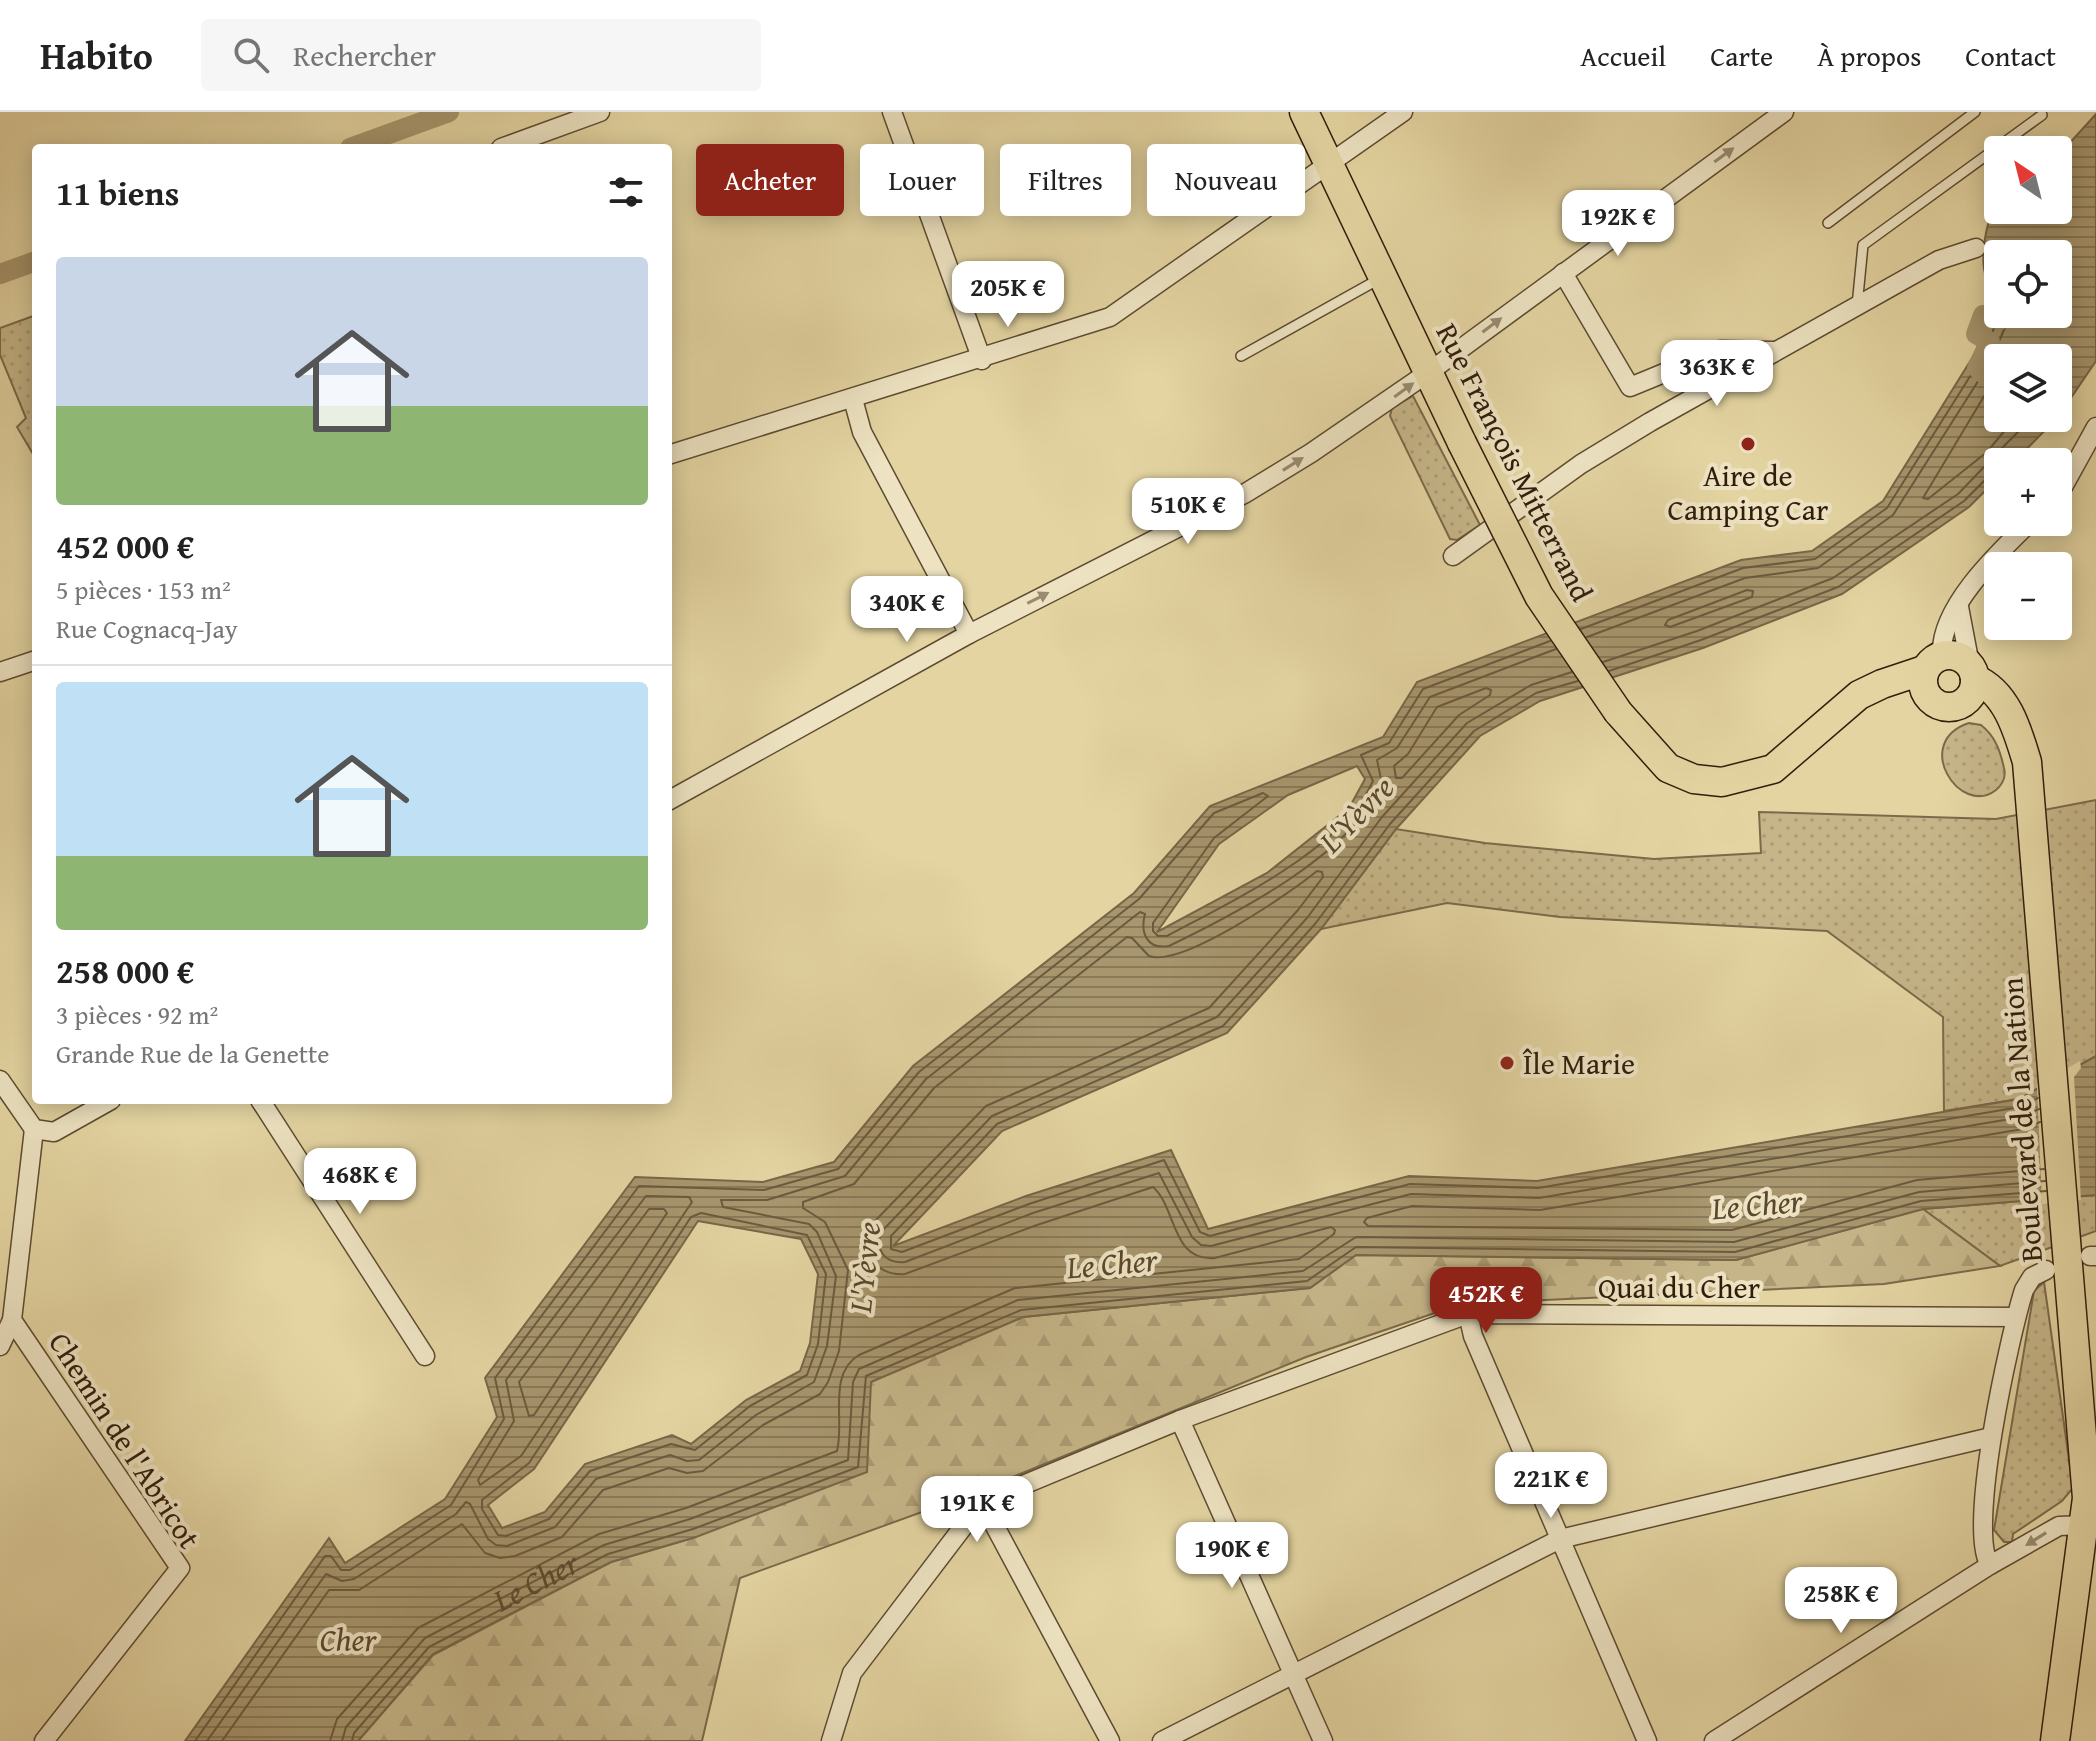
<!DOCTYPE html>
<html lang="fr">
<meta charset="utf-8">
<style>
body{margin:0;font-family:"Gentium Book Plus",serif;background:#f6f6f6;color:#222;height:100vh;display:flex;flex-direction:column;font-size:30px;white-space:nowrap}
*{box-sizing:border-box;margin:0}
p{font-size:26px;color:#767676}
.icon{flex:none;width:44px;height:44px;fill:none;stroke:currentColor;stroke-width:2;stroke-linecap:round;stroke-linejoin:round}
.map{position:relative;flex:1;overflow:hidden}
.details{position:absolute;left:32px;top:32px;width:640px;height:960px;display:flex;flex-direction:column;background:#fff;border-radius:8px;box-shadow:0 4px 20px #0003}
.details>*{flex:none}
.hud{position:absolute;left:696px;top:32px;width:760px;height:72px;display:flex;gap:16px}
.needle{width:52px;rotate:325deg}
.tools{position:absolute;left:1984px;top:24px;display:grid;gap:16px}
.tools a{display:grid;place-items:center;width:88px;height:88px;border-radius:8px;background:#fff;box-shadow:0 4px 20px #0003;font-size:40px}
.price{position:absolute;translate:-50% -68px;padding:0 18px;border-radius:16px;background:#fff;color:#222;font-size:26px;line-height:52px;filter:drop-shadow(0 2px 4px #0008)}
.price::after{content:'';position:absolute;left:50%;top:48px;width:24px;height:18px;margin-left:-12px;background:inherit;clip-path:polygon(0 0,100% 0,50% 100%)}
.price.selected{background:#8f2418;color:#fff}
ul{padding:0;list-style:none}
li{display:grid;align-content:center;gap:16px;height:424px;padding:0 24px}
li+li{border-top:2px solid #e0e0e0}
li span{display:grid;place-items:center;height:248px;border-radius:8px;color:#555}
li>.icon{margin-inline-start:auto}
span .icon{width:144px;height:144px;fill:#fffc;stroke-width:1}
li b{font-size:34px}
h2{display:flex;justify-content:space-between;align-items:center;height:96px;padding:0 24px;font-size:34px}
.chip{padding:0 28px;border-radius:8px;background:#fff;box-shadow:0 4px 20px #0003;font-size:28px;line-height:72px}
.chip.selected{background:#8f2418;color:#fff}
header{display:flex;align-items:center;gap:48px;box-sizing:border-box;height:112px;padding:0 40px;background:#fff;border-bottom:2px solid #e0e0e0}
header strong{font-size:38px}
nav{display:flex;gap:44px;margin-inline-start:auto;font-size:28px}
.search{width:560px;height:72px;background:#f6f6f6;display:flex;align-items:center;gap:20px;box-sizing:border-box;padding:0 28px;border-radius:8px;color:#767676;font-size:30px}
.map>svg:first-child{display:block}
.green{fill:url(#green-dots);stroke:#7c694a;stroke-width:2}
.forest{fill:url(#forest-firs);stroke:#7c694a;stroke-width:2}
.water{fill:url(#water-rules);stroke:#786647;stroke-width:2;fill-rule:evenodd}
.pier{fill:#e3d4a1}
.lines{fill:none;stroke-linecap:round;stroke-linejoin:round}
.shore{stroke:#6c5a3d;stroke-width:2}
.canal{stroke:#a7966e;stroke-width:20}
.lane-casing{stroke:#5e4b31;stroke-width:12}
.street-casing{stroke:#5e4b31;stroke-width:21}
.primary-casing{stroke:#321d0c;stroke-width:31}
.lane{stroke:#ede3c2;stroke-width:9}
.street{stroke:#ede3c2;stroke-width:18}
.primary{stroke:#e3d4a1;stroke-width:28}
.primary-bridge-casing{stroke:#321d0c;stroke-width:31;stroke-linecap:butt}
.primary-bridge{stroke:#e3d4a1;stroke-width:28}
.oneway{fill:#998a70}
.poi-dot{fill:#8f2418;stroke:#ede3c2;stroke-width:3}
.labels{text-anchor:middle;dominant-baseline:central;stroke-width:8;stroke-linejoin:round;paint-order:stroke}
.street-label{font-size:30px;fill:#321d0c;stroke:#ede3c2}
.poi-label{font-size:30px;fill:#321d0c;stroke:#ede3c2}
.water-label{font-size:32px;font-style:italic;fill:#5b472e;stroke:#ede3c2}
</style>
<header>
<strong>Habito</strong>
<div class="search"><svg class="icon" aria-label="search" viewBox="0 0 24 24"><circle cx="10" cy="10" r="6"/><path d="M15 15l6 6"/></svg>Rechercher</div>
<nav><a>Accueil</a><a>Carte</a><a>À propos</a><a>Contact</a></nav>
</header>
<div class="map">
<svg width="2096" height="1629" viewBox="0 0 2096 1629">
<defs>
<pattern id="green-dots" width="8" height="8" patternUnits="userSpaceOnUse" patternTransform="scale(2)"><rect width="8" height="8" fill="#c5b588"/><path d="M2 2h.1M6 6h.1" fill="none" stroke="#aa9b74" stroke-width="1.8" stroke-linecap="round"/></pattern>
<pattern id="forest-firs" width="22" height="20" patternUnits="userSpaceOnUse" patternTransform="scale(2)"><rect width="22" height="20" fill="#c5b588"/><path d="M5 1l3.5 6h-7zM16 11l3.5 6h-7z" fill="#aa9b74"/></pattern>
<pattern id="water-rules" width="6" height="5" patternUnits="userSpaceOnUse" patternTransform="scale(2)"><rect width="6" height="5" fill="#a7966e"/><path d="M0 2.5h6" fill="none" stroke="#897a59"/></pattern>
</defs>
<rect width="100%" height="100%" fill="#e3d4a1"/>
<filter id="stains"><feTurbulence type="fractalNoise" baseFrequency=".0025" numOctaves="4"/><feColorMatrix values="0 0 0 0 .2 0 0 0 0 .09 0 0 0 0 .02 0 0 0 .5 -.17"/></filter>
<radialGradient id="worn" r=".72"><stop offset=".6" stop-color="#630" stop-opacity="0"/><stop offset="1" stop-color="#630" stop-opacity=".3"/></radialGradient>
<g class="green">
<path d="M36 203V347L17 315 26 306 0 243V216Z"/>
<path d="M1413 284 1480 413 1457 428 1450 427 1390 304 1392 296Z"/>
<path d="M1969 611 1981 613C1995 624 2000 638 2004 656 2006 664 2003 672 1996 678 1960 706 1911 630 1969 611Z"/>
<path d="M2096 688V944L2019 987 1944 999 1943 905 1827 819 1560 805 1447 791 1321 817 1396 717 1485 731 1654 747 1761 741 1759 700 1996 707Z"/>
<path d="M2096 1083V1119L2000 1154 1923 1097Z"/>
<path d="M2044 1170 2073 1376 2062 1389 2013 1422 2012 1430H2004L1994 1418 2034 1179Z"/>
</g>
<path class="forest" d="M1923 1097 2000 1154 1884 1172 1461 1192 1306 1245 966 1384 740 1466 702 1629H358L433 1543 611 1450 696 1425 870 1270 1023 1205 1310 1176 1356 1143 1736 1148Z"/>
<path class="water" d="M2096 2V249L2058 305V246H1998V306H2057L2014 350H1998V366L1969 395 1842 482 1703 536 1540 589 1480 624 1396 717 1321 817 1227 921 1002 1019 893 1134 1026 1084 1171 1038 1208 1117 1409 1064 1537 1069 2019 987 2096 944V1083L1923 1097 1736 1148 1356 1143 1310 1176 1023 1205 871 1270 867 1360 696 1425 611 1450 433 1542 358 1629H185L329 1426 345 1451 445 1387 497 1305 485 1266 635 1065 763 1070 834 1050 913 954 1134 781 1210 694 1383 625 1417 570 1741 448 1812 439 1883 389 1974 243 1998 185V202H2058V142H1998V180C1995 175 1988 169 1986 164 1980 149 1985 105 1998 94V98H2058V44ZM1357 654 1365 667 1349 696 1267 761 1157 820 1219 732 1288 683ZM698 1109 801 1127 818 1162 810 1231 800 1259 746 1288 691 1332 672 1323 585 1352 545 1400 502 1416 488 1393 534 1357Z"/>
<path class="pier" d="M2080 949 2081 956 2074 965 2081 1088 2042 1092 2037 973Z"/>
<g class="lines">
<g class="shore">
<path d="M1998 261 1923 386 1928 387 1987 340 2015 306"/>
<path d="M1747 478 1753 479 1752 485 1670 515 1665 513 1668 508Z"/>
<path d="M1581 517 1743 456 1815 447 1887 396 1981 247 2000 202"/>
<path d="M1587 525 1745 466 1818 456 1893 403 1989 252 2011 202"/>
<path d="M1603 550 1697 519 1833 466 1958 382 1984 355 1997 350 2002 336 2032 306"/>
<path d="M1609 559 1701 528 1838 475 1964 389 1990 363 1998 361"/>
<path d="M1572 560 1531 573 1467 611 1382 705 1307 806 1217 905 992 1004 883 1118C873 1136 884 1152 905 1150L1033 1101 1159 1061 1192 1125 1201 1133 1211 1134 1411 1082 1539 1086 2022 1005 2039 997"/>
<path d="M1578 569 1536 581 1474 619 1390 712 1315 812 1223 914 997 1012 891 1124V1137L902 1140 1029 1092 1164 1048 1200 1120 1210 1124 1410 1072 1538 1076 2020 995 2038 986"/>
<path d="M1486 576 1491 578 1490 583 1459 603 1402 666H1396L1394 654 1408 642 1437 595Z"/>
<path d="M2040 1010 2023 1017 1540 1098 1412 1094 1367 1106 1364 1110 1368 1114 1732 1118 1917 1068 2044 1057"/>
<path d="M646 1084 689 1085 692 1090 521 1344 480 1373 478 1368 514 1309 506 1268Z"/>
<path d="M649 1097H664L667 1101 534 1303 529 1304 519 1270Z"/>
<path d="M701 1101 807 1123 826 1162 818 1232 807 1263 750 1294 695 1338 671 1332 590 1359 549 1407 506 1424 498 1423 482 1397V1388L529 1351 691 1105Z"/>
<path d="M195 1629 325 1444H331L341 1458H350L451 1393 504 1307 495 1266 639 1074 764 1078 838 1057 919 960 1139 787 1214 701 1263 681 1268 684 1214 726 1153 811V819L1158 824H1167C1232 789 1342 738 1373 669L1361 643 1389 631 1423 577 1550 529"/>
<path d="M207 1629 326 1462 342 1469 354 1467 456 1402 466 1390 470 1392 488 1427 496 1433 507 1434 555 1415 596 1367 670 1343 687 1349 699 1348 756 1303 814 1270 827 1234 836 1164 817 1120 809 1112 723 1095 721 1088H767L845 1064 926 967 1140 800 1145 802C1140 821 1147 838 1169 834 1237 801 1351 743 1382 672L1377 648 1397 636 1430 585 1556 537"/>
<path d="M222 1629 329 1478H359L462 1412 485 1441 500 1446 515 1444 562 1425 603 1378 669 1356 687 1361 703 1359 763 1313 820 1282 828 1270 839 1239 848 1158 825 1110 803 1096V1090L854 1072 934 976 1127 825 1132 826 1149 844C1181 856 1289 782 1317 759L1322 760 1323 765 1298 798 1209 896 986 994 874 1110C857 1135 874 1165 905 1162L1037 1113 1153 1075C1177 1096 1171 1150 1215 1146L1331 1115 1335 1118 1334 1122 1299 1147 1015 1176 859 1243C827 1262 845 1309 837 1339L686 1396 599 1422 418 1516 337 1607 330 1629"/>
<path id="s1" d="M342 1629 346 1615 425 1526 604 1433 690 1407 848 1348 853 1270 859 1257 1018 1188 1303 1159 1356 1125 1734 1130 1919 1080 2045 1069"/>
<path d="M352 1629 354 1621 429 1535 608 1442 693 1417 858 1355 866 1264 1021 1198 1307 1169 1356 1135 1735 1140 1921 1089 2046 1079"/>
</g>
<g class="canal">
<path d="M350 36 449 0"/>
<path d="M0 162 36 149"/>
<path d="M1998 273 1977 256 1990 230 1976 222 1983 203 2000 208 2003 202"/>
</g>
<g class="lane-casing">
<g id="lane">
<path d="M1828 111 1975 0"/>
<path d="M1857 194 1863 133 2042 3"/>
<path d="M1241 244 1381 166"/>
</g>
</g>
<g class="street-casing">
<g id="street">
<path d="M892 0 982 248"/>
<path d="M501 36 600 0"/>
<path d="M1563 161 1630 275 1720 238 1774 239"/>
<path d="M668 343 1110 205 1403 0"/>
<path d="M2058 384 2096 315"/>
<path d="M1453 444 1581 352 1650 310 1939 148 1976 136"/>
<path d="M1959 495 1970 553"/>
<path d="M969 522 1244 382 1311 341 1429 260 1784 0"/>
<path d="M1942 543C1939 496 1999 440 2030 410"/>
<path d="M0 560 36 548"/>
<path d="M668 689 969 522 862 320 853 287"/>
<path d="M0 968 34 1017 54 1020 111 988"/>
<path d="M260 988 425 1244"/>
<path d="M34 1017 12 1208 180 1456 44 1629"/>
<path d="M2090 1144H2096"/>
<path d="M1468 1202 1473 1224 1647 1629"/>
<path d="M0 1234 12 1208"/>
<path d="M1180 1308 1323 1629"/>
<path d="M982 1390 1180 1308 1468 1202 2016 1205"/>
<path d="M1990 1453C1966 1420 2010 1222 2024 1178L2032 1165 2046 1158"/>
<path d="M831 1629 852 1561 982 1390 1110 1629"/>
<path d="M1162 1629 1560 1427 1991 1325"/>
<path d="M1714 1629 1990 1453 2059 1414 2085 1413"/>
</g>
</g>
<g class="primary-casing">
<g id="primary">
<path d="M1304 0 1462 331"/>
<circle cx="1949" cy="569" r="26"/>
<path d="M1975 567C2007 580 2018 620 2027 650L2087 1386 2055 1629"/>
<path d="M1618 600 1668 656 1694 667 1722 670 1773 657 1859 583 1882 572 1924 558"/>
</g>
</g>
<use href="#lane" class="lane"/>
<use href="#street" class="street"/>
<use href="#primary" class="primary"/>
<g class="primary-bridge-casing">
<path id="primary-bridge" d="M1462 331 1539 484 1618 600"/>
</g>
<use href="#primary-bridge" class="primary-bridge"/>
</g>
<defs><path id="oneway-solid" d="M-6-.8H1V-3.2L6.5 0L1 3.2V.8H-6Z" transform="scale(2)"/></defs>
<g class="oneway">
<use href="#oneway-solid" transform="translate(1724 43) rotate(-36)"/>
<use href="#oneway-solid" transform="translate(1492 213) rotate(-37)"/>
<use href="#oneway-solid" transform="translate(1404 278) rotate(-36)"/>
<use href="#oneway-solid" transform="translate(1293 352) rotate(-32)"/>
<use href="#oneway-solid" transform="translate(1038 486) rotate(-27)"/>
<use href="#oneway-solid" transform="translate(2036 1427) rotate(148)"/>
</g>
<g class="poi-dot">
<circle cx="1748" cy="332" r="8"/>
<circle cx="1507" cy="951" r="8"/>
</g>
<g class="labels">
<g class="street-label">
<text transform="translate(1515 350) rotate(63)">Rue François Mitterrand</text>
<text transform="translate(2021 1008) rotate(-94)">Boulevard de la Nation</text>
<text x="1679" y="1175">Quai du Cher</text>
<text transform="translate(125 1328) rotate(57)">Chemin de l'Abricot</text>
</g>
<g class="poi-label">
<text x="1748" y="363">Aire de<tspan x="1748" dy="34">Camping Car</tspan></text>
<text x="1523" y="951" text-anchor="start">Île Marie</text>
</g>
<g class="water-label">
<text transform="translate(1356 702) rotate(-46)">L'Yèvre</text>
<text transform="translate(1757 1092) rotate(-5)">Le Cher</text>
<text transform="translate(1112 1151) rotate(-5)">Le Cher</text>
<text transform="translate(864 1155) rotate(-84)">L'Yèvre</text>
<text stroke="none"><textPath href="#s1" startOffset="258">Le Cher</textPath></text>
<text x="348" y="1527">Cher</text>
</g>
</g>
<rect width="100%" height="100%" filter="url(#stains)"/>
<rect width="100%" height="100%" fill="url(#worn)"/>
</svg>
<div class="tools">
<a><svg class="needle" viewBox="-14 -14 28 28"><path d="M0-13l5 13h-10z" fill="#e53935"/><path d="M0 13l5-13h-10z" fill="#767676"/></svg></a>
<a><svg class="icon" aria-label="locate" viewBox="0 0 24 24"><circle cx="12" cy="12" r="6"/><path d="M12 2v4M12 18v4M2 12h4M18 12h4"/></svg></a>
<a><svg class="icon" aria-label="layers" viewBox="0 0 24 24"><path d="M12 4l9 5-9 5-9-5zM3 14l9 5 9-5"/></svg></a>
<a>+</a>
<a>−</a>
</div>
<b class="price" style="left:1618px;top:146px">192K €</b>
<b class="price" style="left:1008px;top:217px">205K €</b>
<b class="price" style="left:1717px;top:296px">363K €</b>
<b class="price" style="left:1188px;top:434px">510K €</b>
<b class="price" style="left:907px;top:532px">340K €</b>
<b class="price" style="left:360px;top:1104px">468K €</b>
<b class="price selected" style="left:1486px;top:1223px">452K €</b>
<b class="price" style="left:1551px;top:1408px">221K €</b>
<b class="price" style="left:977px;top:1432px">191K €</b>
<b class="price" style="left:1232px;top:1478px">190K €</b>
<b class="price" style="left:1841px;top:1523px">258K €</b>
<div class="hud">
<a class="chip selected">Acheter</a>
<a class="chip">Louer</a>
<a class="chip">Filtres</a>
<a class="chip">Nouveau</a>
</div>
<section class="details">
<h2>11 biens<svg class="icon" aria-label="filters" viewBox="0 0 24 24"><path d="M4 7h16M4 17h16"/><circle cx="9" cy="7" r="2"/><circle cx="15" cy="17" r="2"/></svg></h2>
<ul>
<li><span style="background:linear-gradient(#c9d6e8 60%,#8fb573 0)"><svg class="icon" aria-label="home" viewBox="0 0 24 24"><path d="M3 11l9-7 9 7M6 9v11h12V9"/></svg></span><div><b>452 000 €</b><p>5 pièces · 153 m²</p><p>Rue Cognacq-Jay</p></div></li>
<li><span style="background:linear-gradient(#bfe0f5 70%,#8fb573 0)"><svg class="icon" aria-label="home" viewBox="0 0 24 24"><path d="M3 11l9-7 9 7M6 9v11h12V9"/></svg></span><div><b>258 000 €</b><p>3 pièces · 92 m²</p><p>Grande Rue de la Genette</p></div></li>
</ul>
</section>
</div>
